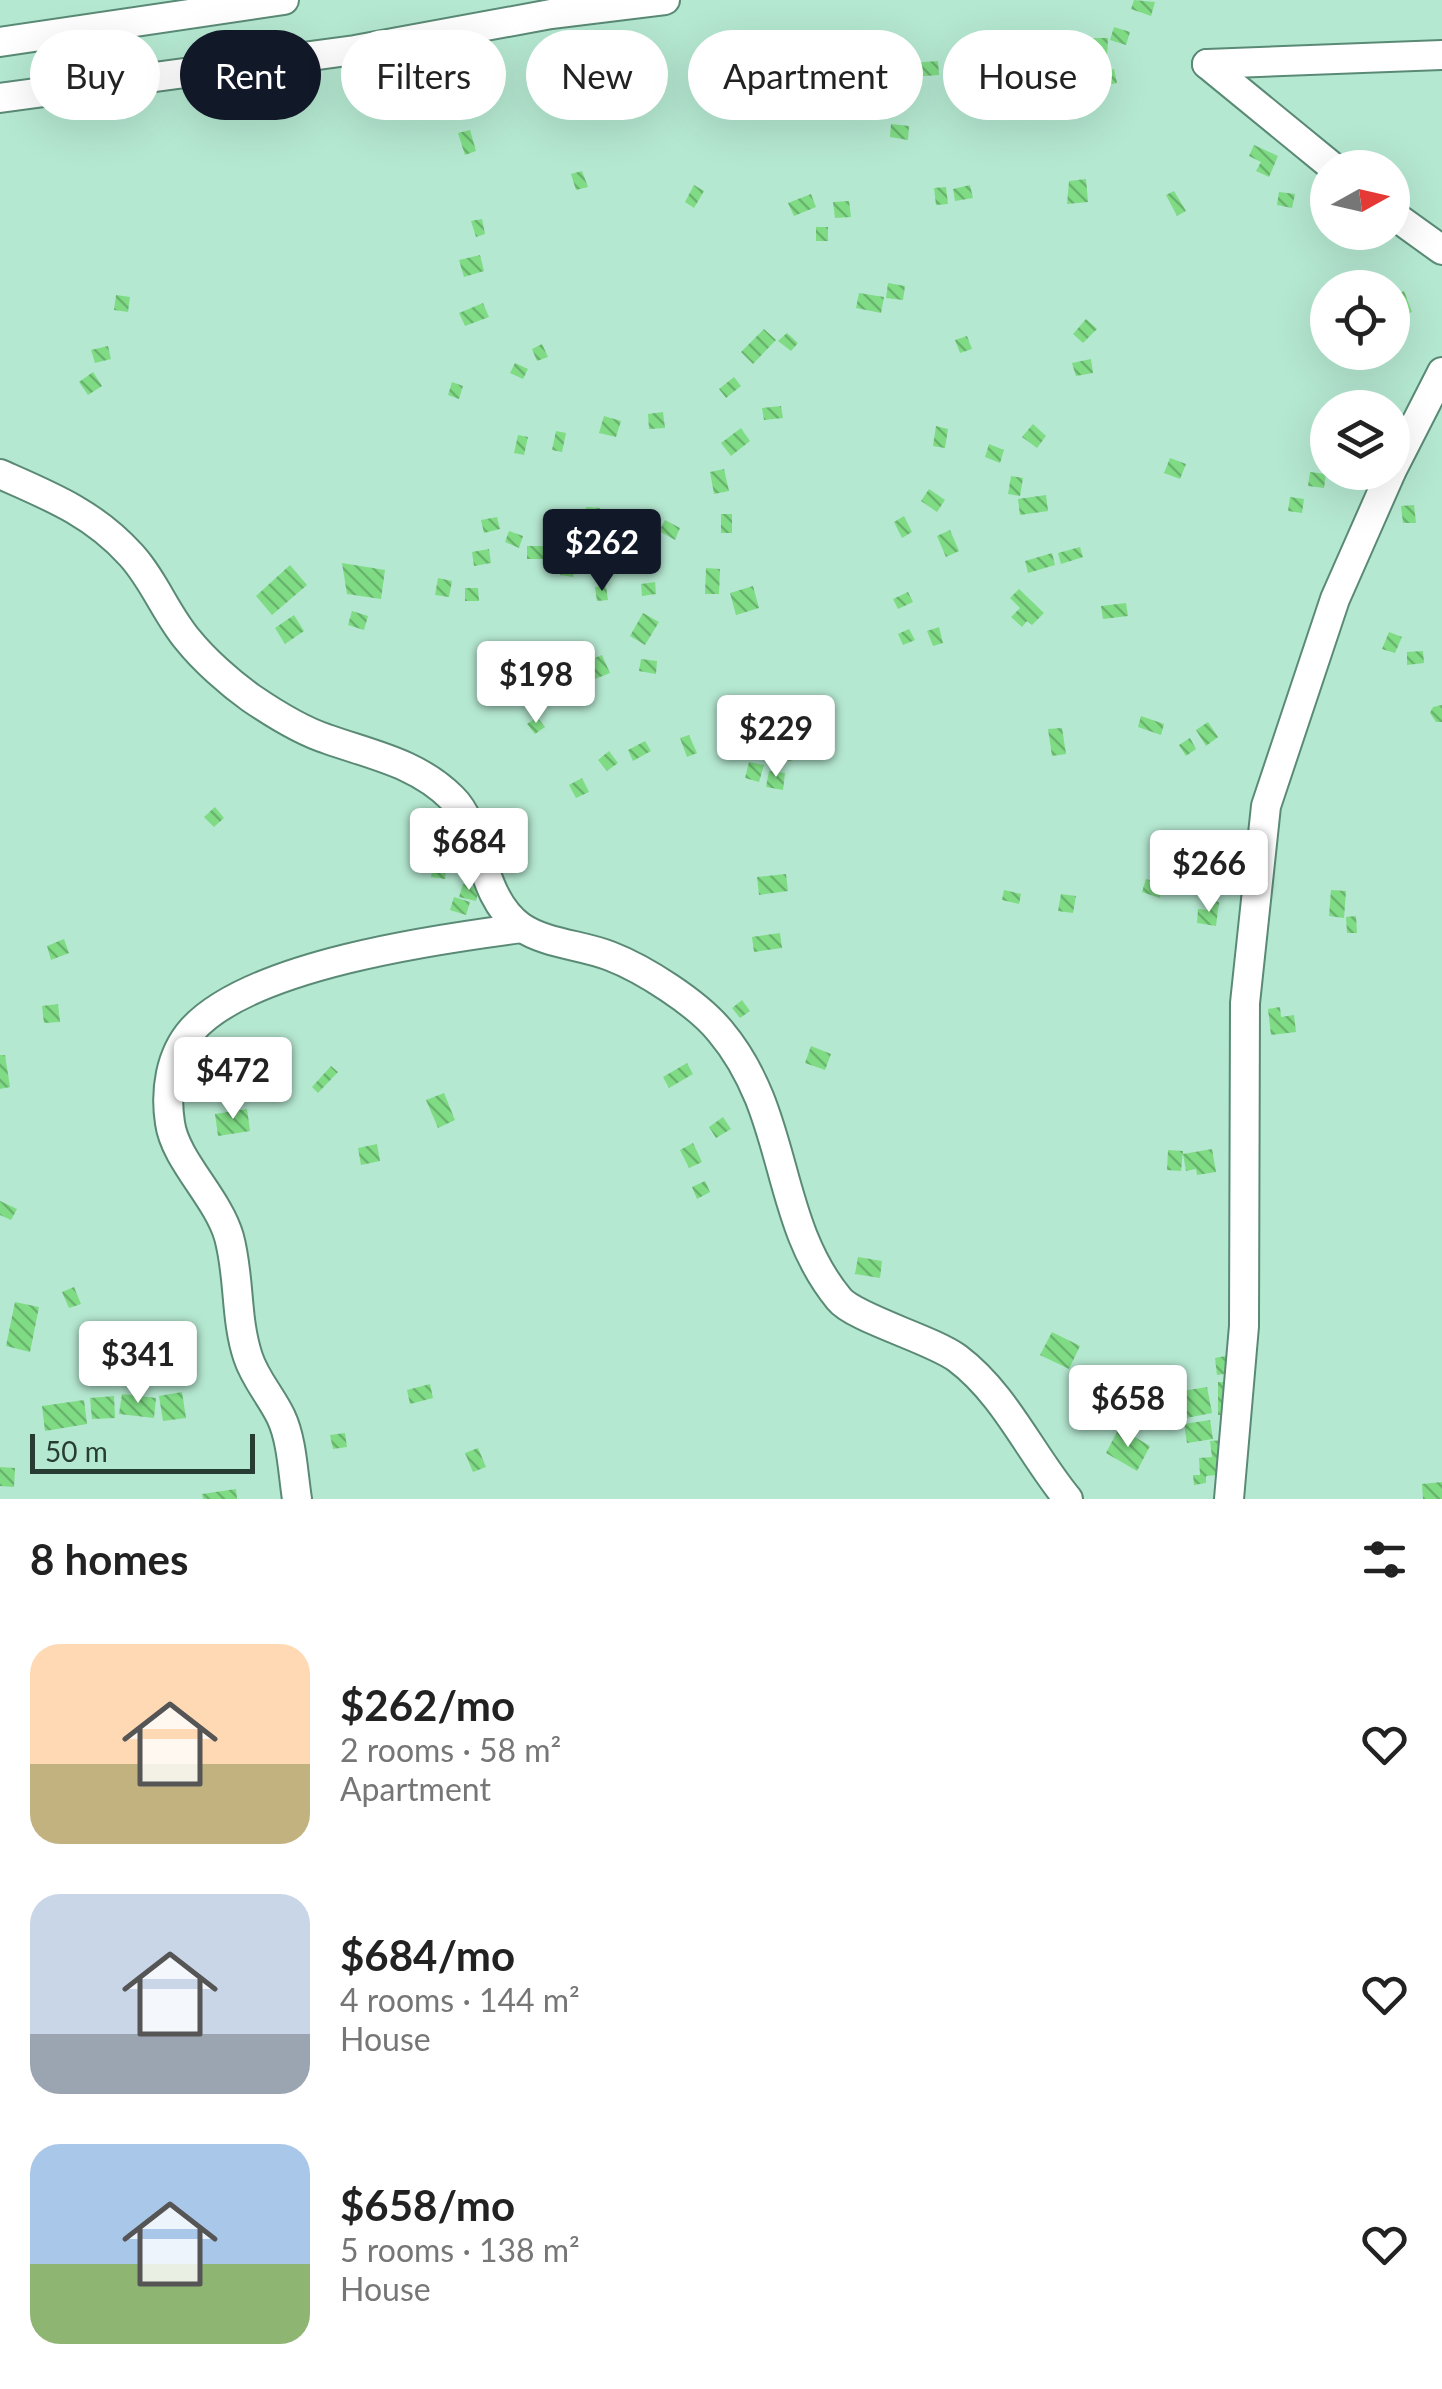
<!DOCTYPE html>
<meta charset="utf-8">
<style>
body{margin:0;font-family:Lato,sans-serif;background:#f2f2f2;color:#222;height:100vh;display:flex;flex-direction:column;font-size:38px;white-space:nowrap}
*{box-sizing:border-box;margin:0}
p{font-size:32px;color:#767676}
.icon{flex:none;width:55px;height:55px;fill:none;stroke:currentColor;stroke-width:2;stroke-linecap:round;stroke-linejoin:round}
.map{position:relative;height:1499px;overflow:hidden}
.drawer{display:flex;flex-direction:column;background:#fff;flex:1}
.drawer>*{flex:none}
.guide{position:absolute;left:30px;top:30px;width:1382px;height:90px;display:flex;gap:20px}
.needle{width:65px;rotate:82deg}
.fabs{position:absolute;left:1310px;top:150px;display:grid;gap:20px}
.fabs a{display:grid;place-items:center;width:100px;height:100px;border-radius:50%;background:#fff;box-shadow:0 10px 40px #0002;font-size:50px}
.scale{position:absolute;left:30px;bottom:25px;width:225px;box-sizing:border-box;padding-left:10px;border:5px solid #273c33;border-top:0;font-size:28px;line-height:35px;white-space:nowrap;color:#273c33;-webkit-text-stroke:8px #b5e8d1;paint-order:stroke}
.price{position:absolute;translate:-50% -85px;padding:0 22px;border-radius:10px;background:#fff;color:#222;font-size:32px;line-height:65px;filter:drop-shadow(0 2px 5px #0008)}
.price::after{content:'';position:absolute;left:50%;top:60px;width:30px;height:22px;margin-left:-15px;background:inherit;clip-path:polygon(0 0,100% 0,50% 100%)}
.price.current{background:#111827;color:#fff}
ul{padding:0;list-style:none}
li{display:flex;align-items:center;gap:30px;height:250px;padding:0 30px}
li span{display:grid;place-items:center;flex:none;width:280px;height:200px;border-radius:30px;color:#555}
li>.icon{margin-inline-start:auto}
span .icon{width:120px;height:120px;fill:#fffc;stroke-width:1}
li b{font-size:42px}
h2{display:flex;justify-content:space-between;align-items:center;height:120px;padding:0 30px;font-size:42px}
.tag{padding:0 35px;border-radius:45px;background:#fff;box-shadow:0 10px 40px #0002;font-size:35px;line-height:90px}
.tag.current{background:#111827;color:#fff}
.map>svg:first-child{display:block}
.building{fill:url(#building-back-hatch)}
.lines{fill:none;stroke-linecap:round;stroke-linejoin:round}
.street-casing{stroke:#5a8a76;stroke-width:32}
.street{stroke:#fff;stroke-width:28}
</style>
<div class="map">
<svg width="1442" height="1499" viewBox="0 0 1442 1499">
<defs>
<pattern id="building-back-hatch" width="6" height="6" patternUnits="userSpaceOnUse" patternTransform="scale(2.5)"><rect width="6" height="6" fill="#7fdc85"/><path d="M-1 5l2 2M0 0l6 6M5-1l2 2" fill="none" stroke="#68b46d"/></pattern>
</defs>
<rect width="100%" height="100%" fill="#b5e8d1"/>
<g class="building">
<path d="M1134 0 1155 2 1151 16 1131 9Z"/>
<path d="M1114 27 1130 32 1126 45 1110 40Z"/>
<path d="M1093 38H1108L1107 57 1092 56Z"/>
<path d="M962 49 972 65 963 70 953 54Z"/>
<path d="M938 61 939 75 911 77 910 63Z"/>
<path d="M1114 69 1117 83 1097 87 1094 74Z"/>
<path d="M891 124 909 126 908 140 890 137Z"/>
<path d="M470 130 476 151 465 155 458 133Z"/>
<path d="M1254 145 1278 156 1269 177 1256 171 1261 162 1249 156Z"/>
<path d="M582 171 588 187 576 190 571 174Z"/>
<path d="M1086 179 1088 202 1067 204 1069 181Z"/>
<path d="M694 185 704 191 694 208 685 202Z"/>
<path d="M970 185 973 198 955 201 953 189Z"/>
<path d="M946 187 948 204 936 205 934 188Z"/>
<path d="M1174 191 1186 211 1177 216 1166 195Z"/>
<path d="M1279 192 1295 194 1292 208 1277 205Z"/>
<path d="M811 194 816 207 794 216 788 203Z"/>
<path d="M849 201 851 217 835 218 833 202Z"/>
<path d="M482 219 485 234 476 237 471 221Z"/>
<rect x="816" y="227" width="12" height="14"/>
<path d="M480 255 484 271 464 277 459 260Z"/>
<path d="M888 283 905 286 903 300 886 298Z"/>
<path d="M1404 291 1412 312 1401 316 1392 296Z"/>
<path d="M859 293 884 297 881 313 856 308Z"/>
<path d="M116 295 130 297 128 312 114 310Z"/>
<path d="M483 303 489 317 465 326 459 313Z"/>
<path d="M1086 319 1097 329 1083 343 1073 334Z"/>
<path d="M764 329 776 340 753 364 741 352Z"/>
<path d="M787 333 798 343 791 351 778 341Z"/>
<path d="M967 336 972 349 960 353 955 340Z"/>
<path d="M542 344 548 357 537 361 532 349Z"/>
<path d="M108 346 111 359 95 363 91 350Z"/>
<path d="M1091 359 1093 373 1076 376 1072 363Z"/>
<path d="M515 363 528 369 523 379 510 373Z"/>
<path d="M93 372 102 386 88 395 79 382Z"/>
<path d="M734 377 741 386 726 398 719 389Z"/>
<path d="M452 382 463 386 459 399 448 395Z"/>
<path d="M781 406 783 418 764 420 762 408Z"/>
<path d="M663 412 665 428 649 429 648 414Z"/>
<path d="M604 416 621 421 616 437 599 433Z"/>
<path d="M1033 424 1046 436 1037 448 1022 437Z"/>
<path d="M936 426 948 429 945 448 933 446Z"/>
<path d="M741 428 750 441 731 456 721 443Z"/>
<path d="M556 431 566 433 562 452 552 450Z"/>
<path d="M518 435 528 437 524 455 514 453Z"/>
<path d="M989 444 1004 450 1000 463 985 457Z"/>
<path d="M1170 458 1186 464 1180 479 1164 473Z"/>
<path d="M724 469 729 491 714 494 710 472Z"/>
<path d="M1310 472 1326 474 1324 488 1308 486Z"/>
<path d="M1011 476 1023 478 1020 496 1008 494Z"/>
<path d="M929 489 945 500 937 512 921 501Z"/>
<path d="M1046 495 1048 511 1020 515 1018 499Z"/>
<path d="M1290 497 1304 499 1302 513 1288 511Z"/>
<path d="M1414 505 1416 523H1403L1401 506Z"/>
<path d="M586 507 600 508 599 522 584 521Z"/>
<rect x="721" y="514" width="11" height="19"/>
<path d="M904 516 912 532 902 538 894 522Z"/>
<path d="M497 517 500 529 484 533 481 520Z"/>
<path d="M665 520 680 528 675 540 659 531Z"/>
<path d="M950 530 959 551 946 557 937 536Z"/>
<path d="M509 531 523 536 519 548 505 542Z"/>
<rect x="527" y="546" width="16" height="13"/>
<path d="M1080 547 1083 557 1061 564 1058 553Z"/>
<path d="M489 549 491 563 474 566 472 552Z"/>
<path d="M1052 553 1055 565 1028 573 1025 561Z"/>
<path d="M562 559 575 561 573 577 560 575Z"/>
<path d="M342 563 385 570 381 599 347 594Z"/>
<path d="M290 565 307 585 272 615 256 596Z"/>
<path d="M706 568 720 569 719 594H705Z"/>
<path d="M438 578 452 581 449 597 435 595Z"/>
<path d="M655 582 656 594 642 596 641 584Z"/>
<path d="M606 586 608 600 597 601 595 587Z"/>
<path d="M753 586 759 608 736 615 730 593Z"/>
<path d="M465 588H478L479 601H465Z"/>
<path d="M1019 589 1044 613 1032 625 1027 621 1022 627 1011 617 1020 608 1010 598Z"/>
<path d="M908 592 913 602 898 609 893 599Z"/>
<path d="M1126 603 1128 616 1103 619 1101 606Z"/>
<path d="M352 611 368 616 364 630 348 625Z"/>
<path d="M643 613 659 622 645 645 630 636Z"/>
<path d="M294 615 304 631 285 644 275 628Z"/>
<path d="M939 627 943 643 933 646 927 631Z"/>
<path d="M909 629 915 640 903 645 898 634Z"/>
<path d="M1389 632 1402 637 1395 653 1382 649Z"/>
<path d="M1423 651 1424 663 1407 665V652Z"/>
<path d="M602 655 610 673 595 679 587 661Z"/>
<path d="M641 659 657 661 656 674 639 671Z"/>
<path d="M760 697 766 709 755 714 749 703Z"/>
<path d="M1442 705V722H1436L1430 713 1433 707Z"/>
<path d="M1141 716 1164 724 1161 735 1138 727Z"/>
<path d="M537 717 545 727 535 734 527 724Z"/>
<path d="M754 722 769 724 763 752 748 748Z"/>
<path d="M1208 722 1218 737 1206 746 1196 730Z"/>
<path d="M1062 728 1066 754 1052 756 1048 729Z"/>
<path d="M826 730 830 754 803 758 799 735Z"/>
<path d="M689 735 697 753 687 757 680 738Z"/>
<path d="M1190 738 1196 749 1186 756 1179 745Z"/>
<path d="M645 741 651 751 633 761 628 750Z"/>
<path d="M799 746 801 759 787 761 785 747Z"/>
<path d="M609 751 618 763 607 771 598 760Z"/>
<path d="M749 762 764 765 759 782 745 778Z"/>
<path d="M769 771 785 773 783 790 766 787Z"/>
<path d="M582 778 589 792 576 798 569 785Z"/>
<path d="M215 807 224 818 214 827 204 817Z"/>
<path d="M457 834 463 846 449 854 442 842Z"/>
<path d="M434 860 447 863 445 879 431 877Z"/>
<path d="M786 874 788 891 759 895 757 877Z"/>
<path d="M1146 879 1163 884 1160 898 1142 892Z"/>
<path d="M463 884 479 888 476 901 459 897Z"/>
<path d="M1004 890 1021 894 1019 904 1002 900Z"/>
<path d="M1331 890 1346 891 1344 918 1329 916Z"/>
<path d="M1061 894 1076 896 1073 913 1058 911Z"/>
<path d="M454 897 470 902 466 915 450 910Z"/>
<path d="M1212 901 1219 902 1216 926 1197 923 1198 909 1210 910Z"/>
<path d="M1356 916 1357 933H1347L1346 917Z"/>
<path d="M780 933 782 948 754 952 752 937Z"/>
<path d="M64 939 69 953 51 960 47 946Z"/>
<path d="M742 1000 750 1011 740 1018 732 1008Z"/>
<path d="M58 1004 60 1022 44 1023 42 1006Z"/>
<path d="M1280 1007 1281 1017 1294 1015 1296 1032 1271 1035 1268 1009Z"/>
<path d="M811 1046 831 1054 825 1070 805 1063Z"/>
<path d="M0 1055H5L10 1087 0 1089Z"/>
<path d="M687 1063 693 1074 669 1088 663 1077Z"/>
<path d="M331 1066 338 1072 318 1093 312 1087Z"/>
<path d="M444 1093 455 1120 438 1128 426 1100Z"/>
<path d="M247 1109 250 1131 218 1136 215 1114Z"/>
<path d="M723 1117 731 1129 716 1138 709 1127Z"/>
<path d="M693 1143 702 1162 689 1168 680 1150Z"/>
<path d="M377 1144 380 1161 361 1165 358 1148Z"/>
<path d="M1212 1149 1216 1172 1197 1175 1196 1169 1186 1171 1183 1154Z"/>
<path d="M1168 1150 1183 1151 1181 1171 1167 1170Z"/>
<path d="M705 1181 710 1192 697 1199 692 1187Z"/>
<path d="M0 1201 17 1209 11 1220 0 1215Z"/>
<path d="M858 1257 882 1261 880 1278 855 1274Z"/>
<path d="M74 1287 81 1304 69 1308 62 1292Z"/>
<path d="M15 1302 39 1307 30 1352 6 1346Z"/>
<path d="M1052 1332 1080 1346 1069 1369 1040 1355Z"/>
<path d="M1231 1355 1233 1373 1217 1375 1215 1358Z"/>
<rect x="1218" y="1382" width="16" height="33"/>
<path d="M430 1384 433 1398 410 1404 407 1390Z"/>
<path d="M1207 1387 1212 1413 1181 1419 1176 1392Z"/>
<path d="M182 1392 186 1418 163 1421 159 1396Z"/>
<path d="M122 1394 156 1398 154 1418 119 1414Z"/>
<path d="M114 1396 115 1418 92 1419 90 1398Z"/>
<path d="M84 1400 87 1424 45 1431 42 1406Z"/>
<path d="M1210 1420 1213 1439 1187 1443 1184 1424Z"/>
<path d="M1119 1428 1150 1446 1137 1471 1106 1453Z"/>
<path d="M345 1433 347 1447 333 1449 330 1435Z"/>
<path d="M1224 1440 1227 1474 1206 1476V1483L1194 1485 1193 1475H1200L1199 1458 1212 1457 1210 1441Z"/>
<path d="M478 1448 486 1467 473 1472 465 1453Z"/>
<path d="M0 1467 15 1468 14 1487 0 1486Z"/>
<path d="M1442 1482V1499H1423L1422 1484Z"/>
<path d="M236 1489 237 1499H203L202 1494Z"/>
</g>
<g class="lines">
<g class="street-casing">
<g id="street">
<path d="M0 42 284 0"/>
<path d="M1207 64 1442 55"/>
<path d="M1207 64 1334 168"/>
<path d="M0 98 355 50 551 14 665 0"/>
<path d="M1392 214 1442 250"/>
<path d="M1392 470 1442 372"/>
<path d="M0 474C50 496 93 513 131 555 154 580 166 614 188 640 204 660 230 683 251 698 273 713 302 731 327 739 372 755 417 763 452 798 483 828 478 896 521 927 546 944 583 945 610 956 644 969 697 1003 720 1031 790 1114 773 1219 839 1299 854 1318 931 1339 957 1358 1005 1394 1030 1453 1068 1499"/>
<path d="M297 1499C293 1474 292 1440 281 1417 271 1396 255 1379 248 1357 235 1318 240 1277 229 1237 218 1198 175 1160 170 1123 165 1091 170 1055 192 1030 250 965 437 939 522 928"/>
<path d="M1229 1499 1244 1326 1245 1003 1266 806 1335 599 1391 472"/>
</g>
</g>
<use href="#street" class="street"/>
</g>
</svg>
<div class="fabs">
<a><svg class="needle" viewBox="-14 -14 28 28"><path d="M0-13l5 13h-10z" fill="#e53935"/><path d="M0 13l5-13h-10z" fill="#767676"/></svg></a>
<a><svg class="icon" aria-label="locate" viewBox="0 0 24 24"><circle cx="12" cy="12" r="6"/><path d="M12 2v4M12 18v4M2 12h4M18 12h4"/></svg></a>
<a><svg class="icon" aria-label="layers" viewBox="0 0 24 24"><path d="M12 4l9 5-9 5-9-5zM3 14l9 5 9-5"/></svg></a>
</div>
<div class="scale">50 m</div>
<b class="price current" style="left:602px;top:594px">$262</b>
<b class="price" style="left:536px;top:726px">$198</b>
<b class="price" style="left:776px;top:780px">$229</b>
<b class="price" style="left:469px;top:893px">$684</b>
<b class="price" style="left:1209px;top:915px">$266</b>
<b class="price" style="left:233px;top:1122px">$472</b>
<b class="price" style="left:138px;top:1406px">$341</b>
<b class="price" style="left:1128px;top:1450px">$658</b>
<div class="guide">
<a class="tag">Buy</a>
<a class="tag current">Rent</a>
<a class="tag">Filters</a>
<a class="tag">New</a>
<a class="tag">Apartment</a>
<a class="tag">House</a>
</div>
</div>
<section class="drawer">
<h2>8 homes<svg class="icon" aria-label="filters" viewBox="0 0 24 24"><path d="M4 7h16M4 17h16"/><circle cx="9" cy="7" r="2"/><circle cx="15" cy="17" r="2"/></svg></h2>
<ul>
<li><span style="background:linear-gradient(#ffd9b3 60%,#c2b280 0)"><svg class="icon" aria-label="home" viewBox="0 0 24 24"><path d="M3 11l9-7 9 7M6 9v11h12V9"/></svg></span><div><b>$262/mo</b><p>2 rooms · 58 m²</p><p>Apartment</p></div><svg class="icon" aria-label="heart" viewBox="0 0 24 24"><path d="M12 20l-8-8c-3-5 5-10 8-4 3-6 11-1 8 4z"/></svg></li>
<li><span style="background:linear-gradient(#c9d6e8 70%,#9aa5b1 0)"><svg class="icon" aria-label="home" viewBox="0 0 24 24"><path d="M3 11l9-7 9 7M6 9v11h12V9"/></svg></span><div><b>$684/mo</b><p>4 rooms · 144 m²</p><p>House</p></div><svg class="icon" aria-label="heart" viewBox="0 0 24 24"><path d="M12 20l-8-8c-3-5 5-10 8-4 3-6 11-1 8 4z"/></svg></li>
<li><span style="background:linear-gradient(#a9c7e8 60%,#8fb573 0)"><svg class="icon" aria-label="home" viewBox="0 0 24 24"><path d="M3 11l9-7 9 7M6 9v11h12V9"/></svg></span><div><b>$658/mo</b><p>5 rooms · 138 m²</p><p>House</p></div><svg class="icon" aria-label="heart" viewBox="0 0 24 24"><path d="M12 20l-8-8c-3-5 5-10 8-4 3-6 11-1 8 4z"/></svg></li>
</ul>
</section>
